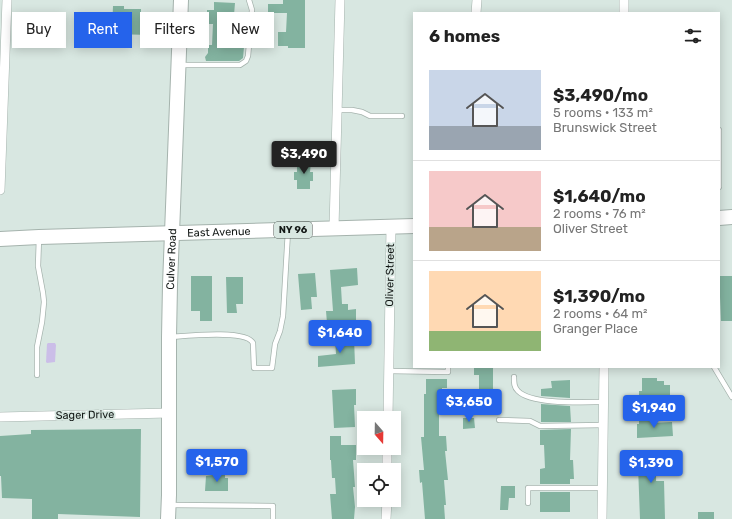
<!DOCTYPE html>
<meta charset="utf-8">
<style>
body{margin:0;font-family:Rubik,sans-serif;background:#f6f6f6;color:#222;height:100vh;display:flex;flex-direction:column;font-size:15px;white-space:nowrap}
*{box-sizing:border-box;margin:0}
p{font-size:13px;color:#767676}
.icon{flex:none;width:22px;height:22px;fill:none;stroke:currentColor;stroke-width:2;stroke-linecap:round;stroke-linejoin:round}
.map{position:relative;flex:1;overflow:hidden}
.details{position:absolute;left:413px;top:12px;width:307px;height:356px;display:flex;flex-direction:column;background:#fff;border-radius:0px;box-shadow:0 2px 10px #0003}
.details>*{flex:none}
.guide{position:absolute;left:12px;top:12px;width:341px;height:36px;display:flex;gap:8px}
.needle{width:26px;rotate:160deg}
.fabs{position:absolute;left:357px;top:411px;display:grid;gap:8px}
.fabs a{display:grid;place-items:center;width:44px;height:44px;border-radius:0px;background:#fff;box-shadow:0 2px 10px #0003;font-size:20px}
.price{position:absolute;translate:-50% -34px;padding:0 9px;border-radius:4px;background:#2563eb;color:#fff;font-size:13px;line-height:26px;filter:drop-shadow(0 1px 2px #0008)}
.price::after{content:'';position:absolute;left:50%;top:24px;width:12px;height:9px;margin-left:-6px;background:inherit;clip-path:polygon(0 0,100% 0,50% 100%)}
.price.active{background:#222;color:#fff}
ul{padding:0;list-style:none}
li{display:flex;align-items:center;gap:12px;height:100px;padding:0 16px}
li+li{border-top:1px solid #e0e0e0}
li span{display:grid;place-items:center;flex:none;width:112px;height:80px;border-radius:0px;color:#555}
li>.icon{margin-inline-start:auto}
span .icon{width:48px;height:48px;fill:#fffc;stroke-width:1}
li b{font-size:17px}
h2{display:flex;justify-content:space-between;align-items:center;height:48px;padding:0 16px;font-size:17px}
.pill{padding:0 14px;border-radius:0px;background:#fff;box-shadow:0 2px 10px #0003;font-size:14px;line-height:36px}
.pill.active{background:#2563eb;color:#fff}
.map>svg:first-child{display:block}
.water{fill:#cbbee8}
.building{fill:#83b3a0}
.lines{fill:none;stroke-linecap:round;stroke-linejoin:round}
.service-casing{stroke:#a5b3ad;stroke-width:6}
.minor-casing{stroke:#a5b3ad;stroke-width:10}
.primary-casing{stroke:#a5b3ad;stroke-width:16}
.service{stroke:#fff;stroke-width:4.5}
.minor{stroke:#fff;stroke-width:9}
.primary{stroke:#fff;stroke-width:14}
.labels{text-anchor:middle;dominant-baseline:central;stroke-width:3.5;stroke-linejoin:round;paint-order:stroke}
.shield{fill:#d8e7e1;stroke:#4e5653;stroke-width:1}
.shield-label{font-size:10px;font-weight:bold;fill:#131816}
.street-label{font-size:11px;fill:#131816;stroke:#d8e7e1}
</style>
<div class="map">
<svg width="732" height="519" viewBox="0 0 732 519">
<rect width="100%" height="100%" fill="#d8e7e1"/>
<path class="water" d="M48 343H55L56 345 55 362 47 363 46 362 47 344Z"/>
<g class="building">
<path d="M283 0H305V48H288V46H278V32H286L287 13H268V4H283Z"/>
<path d="M214 2 235 3 234 15H247L246 25 228 24 227 41 235 42V46L244 47 243 58 239 61H206L205 57 208 53V45H212L213 24H207V10H214Z"/>
<path d="M113 6H124V9H141V17H149V35L115 34V30H112Z"/>
<path d="M297 161 311 162 310 172H313V181H310V189H297V180H294V172H297Z"/>
<path d="M357 268 358 285 341 287 342 304H348V310L356 309V321L327 323 326 311H333L330 270Z"/>
<path d="M315 273 317 297H311L312 309 301 310 298 274Z"/>
<path d="M191 276H212V321H200V311H191Z"/>
<path d="M719 276H732V321H721L720 297H719Z"/>
<path d="M226 277H243V304H236L237 313H227Z"/>
<path d="M354 338 355 364 318 367V356L336 354 335 339Z"/>
<path d="M474 367H493V397H479V375H474Z"/>
<path d="M642 378H657V381H664V385H670V400L639 401V391H642Z"/>
<path d="M426 379H447V388H442V400H439V436H446L447 451H445L448 480H444L446 505H444L445 519H425L422 482 420 483 419 470H424L421 437H424V394H426Z"/>
<path d="M570 380V398L541 396V389L552 388 551 381Z"/>
<path d="M356 389V405H354L355 427 334 428 332 390Z"/>
<path d="M541 404 570 406 571 422H541Z"/>
<path d="M652 417V423L672 422 673 436 637 438V424H639V418Z"/>
<path d="M463 418H474L475 428 463 429Z"/>
<path d="M141 429 140 517 58 514V519H32V499L2 498 1 476H0V436L31 434V430Z"/>
<path d="M571 429 570 460H573L574 479H570V484H540V469L545 468 544 445H540V430Z"/>
<path d="M330 436H341V445H356V460H353L355 487H353L355 507 354 519H332L330 494H336L335 478H332L331 460H330Z"/>
<path d="M668 450V466H656V481H664L665 519H640L638 466H635L634 457H638V451Z"/>
<path d="M213 475H225V478H228V491H205L206 476Z"/>
<path d="M501 486H515V498H509L508 510H500Z"/>
<rect x="540" y="492" width="30" height="20"/>
<rect x="698" y="512" width="16" height="7"/>
</g>
<g class="lines">
<g class="service-casing">
<g id="service">
<path d="M181 65H240L246 61 248 56 252 10 249 0"/>
<path d="M337 110H352L362 112 370 116H402"/>
<path d="M719 130V187"/>
<path d="M170 337C185 336 246 329 253 343L254 368H272L275 344 280 331 283 316 288 231"/>
<path d="M714 367 732 397"/>
<path d="M389 371 448 372V367"/>
<path d="M37 375V347L42 322 44 302 43 293 38 266 39 238"/>
<path d="M514 377C514 383 514 387 518 391 532 405 584 402 604 402"/>
<path d="M499 420 530 421 540 426 603 425"/>
<path d="M528 503V488H602"/>
<path d="M170 505 273 506V519"/>
</g>
</g>
<g class="minor-casing">
<g id="minor">
<path d="M476 13 477 0"/>
<path d="M624 13V0"/>
<path d="M0 190 7 0"/>
<path d="M334 228 340 0"/>
<path d="M0 417 169 413"/>
<path d="M388 418 391 227"/>
<path d="M387 470V448"/>
<path d="M386 519 387 500"/>
<path d="M602 519 604 367"/>
</g>
</g>
<g class="primary-casing">
<g id="primary">
<path d="M719 218 732 217"/>
<path id="s1" d="M0 239 39 237 414 226"/>
<path id="s2" d="M168 519 169 495V337L170 285 181 0"/>
</g>
</g>
<use href="#service" class="service"/>
<use href="#minor" class="minor"/>
<use href="#primary" class="primary"/>
</g>
<g class="labels">
<rect class="shield" x="274" y="222" width="38" height="16" rx="3"/>
<g class="shield-label">
<text x="293" y="230">NY 96</text>
</g>
<g class="street-label">
<text stroke="none"><textPath href="#s1" startOffset="219">East Avenue</textPath></text>
<text stroke="none"><textPath href="#s2" startOffset="260">Culver Road</textPath></text>
<text transform="translate(390 275) rotate(-89)">Oliver Street</text>
<text transform="translate(85 415) rotate(-1)">Sager Drive</text>
</g>
</g>
</svg>
<div class="fabs">
<a><svg class="needle" viewBox="-14 -14 28 28"><path d="M0-13l5 13h-10z" fill="#e53935"/><path d="M0 13l5-13h-10z" fill="#767676"/></svg></a>
<a><svg class="icon" aria-label="locate" viewBox="0 0 24 24"><circle cx="12" cy="12" r="6"/><path d="M12 2v4M12 18v4M2 12h4M18 12h4"/></svg></a>
</div>
<b class="price active" style="left:304px;top:175px">$3,490</b>
<b class="price" style="left:340px;top:354px">$1,640</b>
<b class="price" style="left:469px;top:423px">$3,650</b>
<b class="price" style="left:654px;top:429px">$1,940</b>
<b class="price" style="left:217px;top:483px">$1,570</b>
<b class="price" style="left:651px;top:484px">$1,390</b>
<div class="guide">
<a class="pill">Buy</a>
<a class="pill active">Rent</a>
<a class="pill">Filters</a>
<a class="pill">New</a>
</div>
<section class="details">
<h2>6 homes<svg class="icon" aria-label="filters" viewBox="0 0 24 24"><path d="M4 7h16M4 17h16"/><circle cx="9" cy="7" r="2"/><circle cx="15" cy="17" r="2"/></svg></h2>
<ul>
<li><span style="background:linear-gradient(#c9d6e8 70%,#9aa5b1 0)"><svg class="icon" aria-label="home" viewBox="0 0 24 24"><path d="M3 11l9-7 9 7M6 9v11h12V9"/></svg></span><div><b>$3,490/mo</b><p>5 rooms · 133 m²</p><p>Brunswick Street</p></div></li>
<li><span style="background:linear-gradient(#f6c9c9 70%,#b9a48a 0)"><svg class="icon" aria-label="home" viewBox="0 0 24 24"><path d="M3 11l9-7 9 7M6 9v11h12V9"/></svg></span><div><b>$1,640/mo</b><p>2 rooms · 76 m²</p><p>Oliver Street</p></div></li>
<li><span style="background:linear-gradient(#ffd9b3 75%,#8fb573 0)"><svg class="icon" aria-label="home" viewBox="0 0 24 24"><path d="M3 11l9-7 9 7M6 9v11h12V9"/></svg></span><div><b>$1,390/mo</b><p>2 rooms · 64 m²</p><p>Granger Place</p></div></li>
</ul>
</section>
</div>
